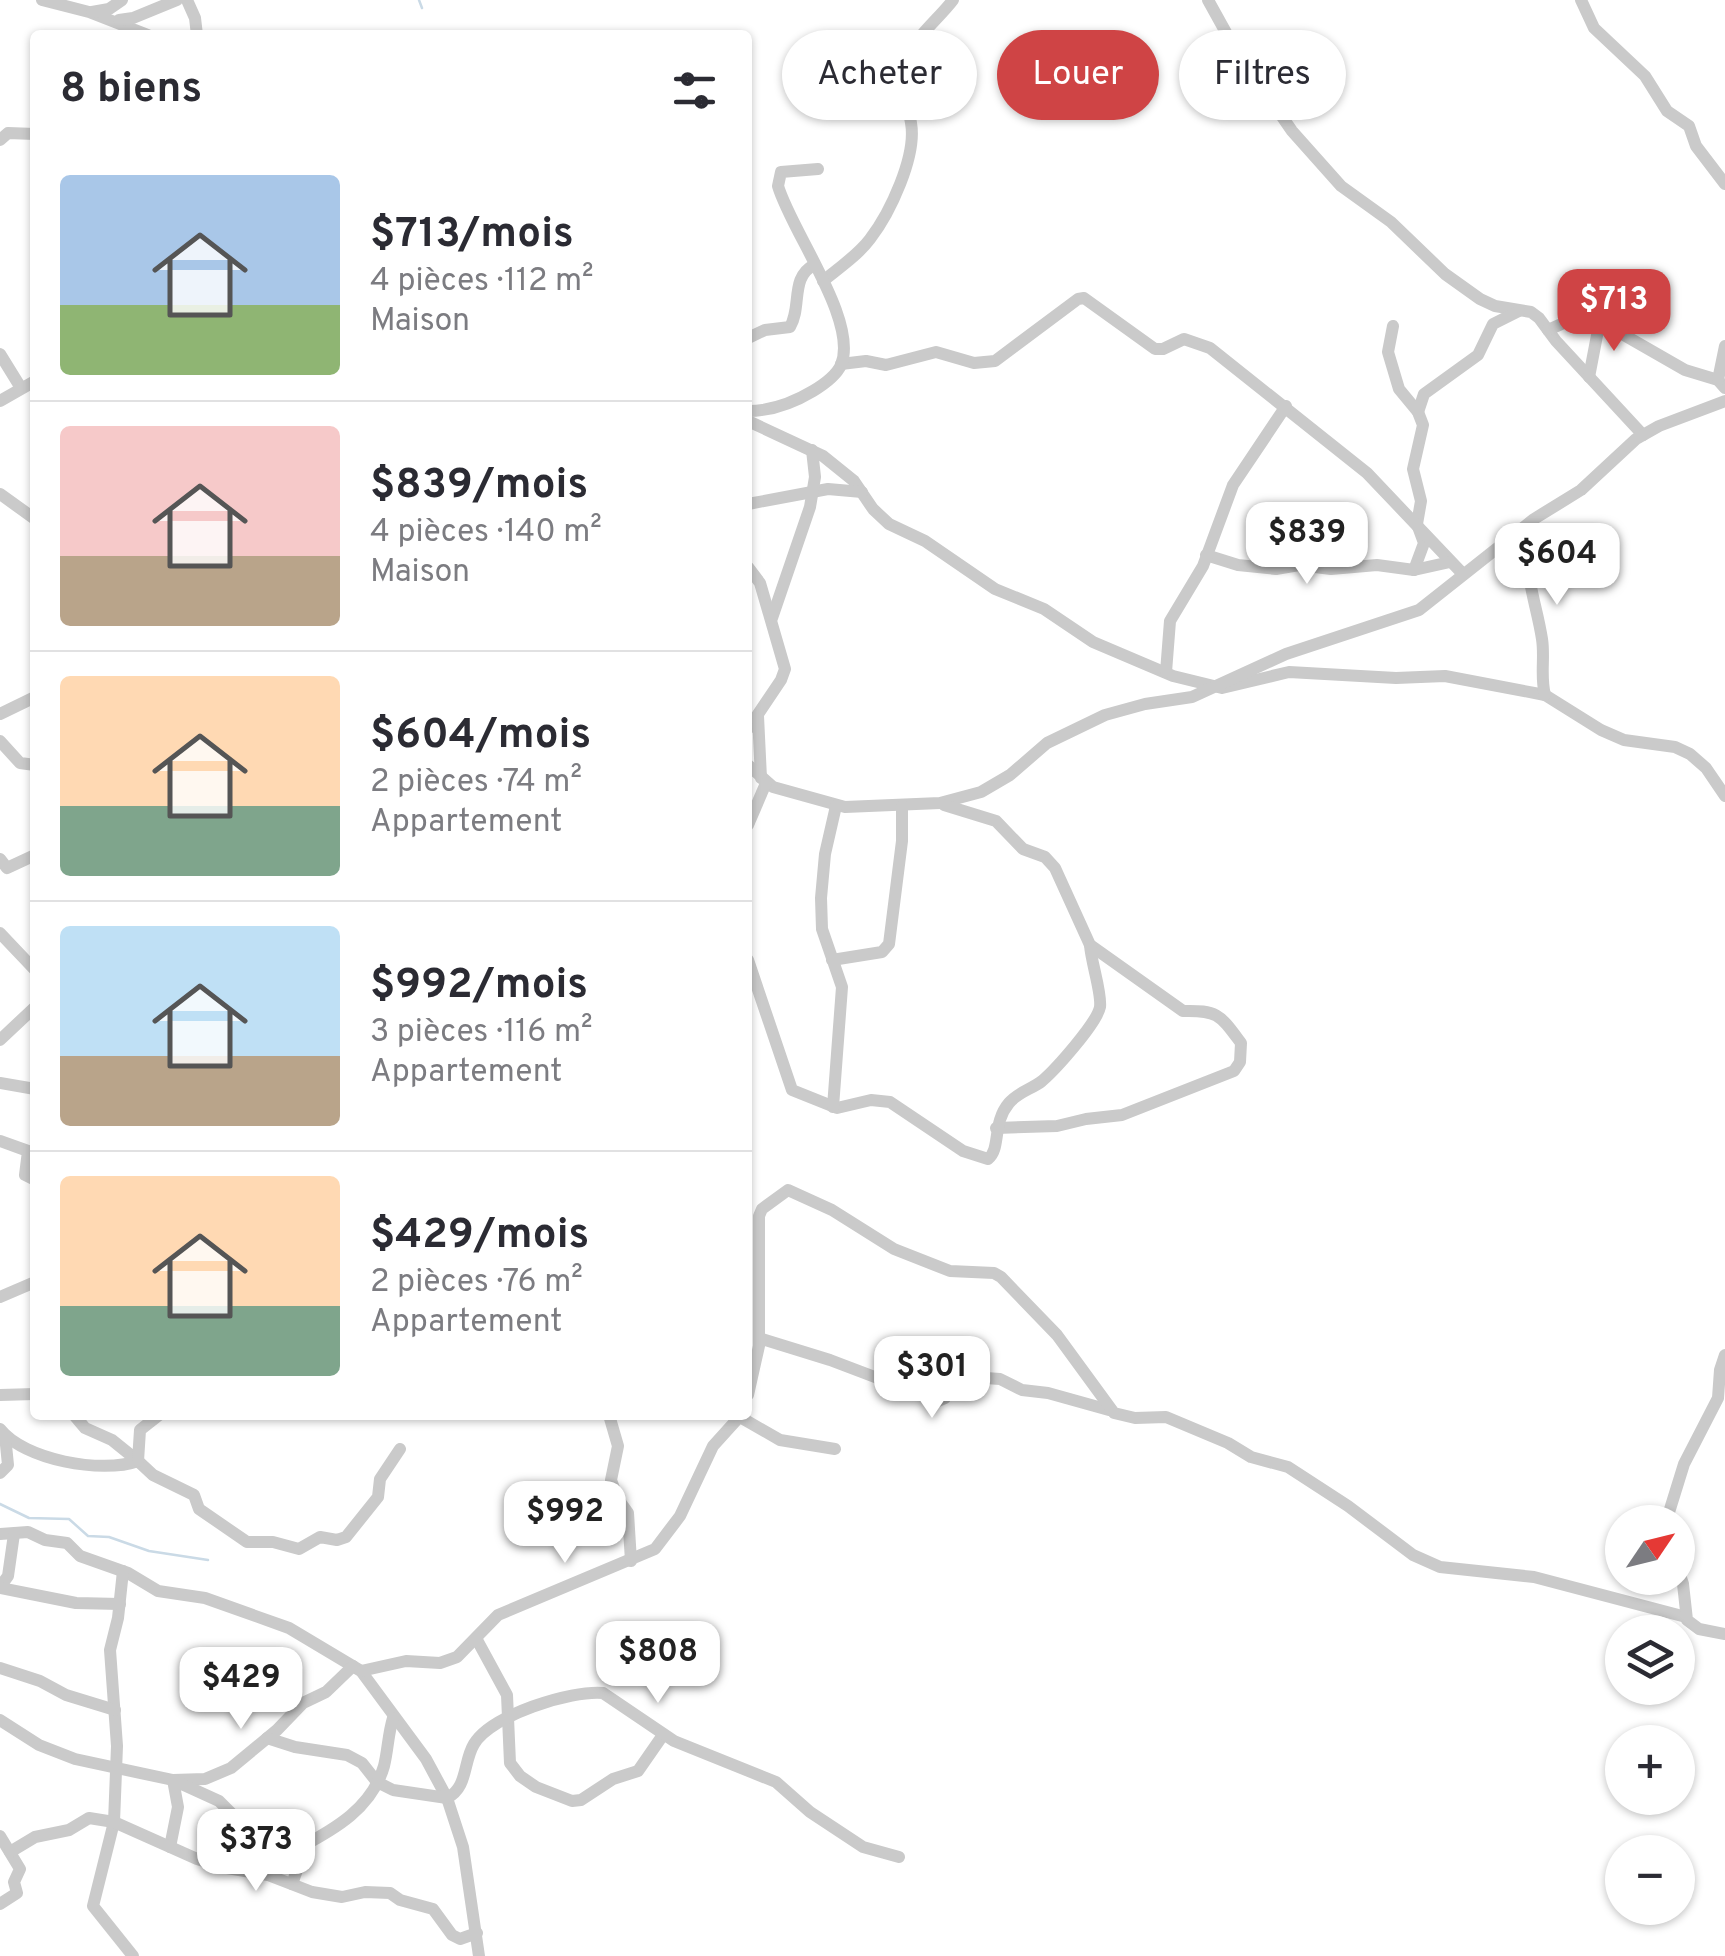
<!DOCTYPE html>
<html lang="fr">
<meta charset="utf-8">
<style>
body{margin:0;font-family:Overpass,sans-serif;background:#f2f2f3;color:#2b2b33;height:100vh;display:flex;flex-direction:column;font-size:38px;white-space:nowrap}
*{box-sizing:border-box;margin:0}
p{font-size:32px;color:#7c7c81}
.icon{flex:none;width:55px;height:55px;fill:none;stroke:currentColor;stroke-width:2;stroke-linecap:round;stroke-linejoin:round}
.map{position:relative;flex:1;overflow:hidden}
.panel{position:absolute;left:30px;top:30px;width:722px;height:1390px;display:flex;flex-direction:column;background:#fff;border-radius:10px;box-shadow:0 2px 8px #0004}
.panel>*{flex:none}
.top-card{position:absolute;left:782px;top:30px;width:792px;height:90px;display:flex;gap:20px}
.needle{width:65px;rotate:55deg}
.controls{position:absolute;left:1605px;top:1505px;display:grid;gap:20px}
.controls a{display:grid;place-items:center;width:90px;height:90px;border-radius:50%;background:#fff;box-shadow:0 2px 8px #0004;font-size:50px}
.price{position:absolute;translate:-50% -85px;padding:0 22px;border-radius:20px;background:#fff;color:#222;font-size:32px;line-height:65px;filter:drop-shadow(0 2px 5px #0008)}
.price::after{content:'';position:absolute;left:50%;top:60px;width:30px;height:22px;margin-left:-15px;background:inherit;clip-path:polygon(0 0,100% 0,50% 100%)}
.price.selected{background:#cf4445;color:#fff}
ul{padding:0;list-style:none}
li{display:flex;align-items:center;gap:30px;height:250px;padding:0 30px}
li+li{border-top:2px solid #e1e1e2}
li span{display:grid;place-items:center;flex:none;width:280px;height:200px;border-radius:10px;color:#555}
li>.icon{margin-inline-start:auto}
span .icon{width:120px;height:120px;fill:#fffc;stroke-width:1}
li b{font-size:42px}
h2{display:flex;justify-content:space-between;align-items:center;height:120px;padding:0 30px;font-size:42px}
.tag{padding:0 35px;border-radius:45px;background:#fff;box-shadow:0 2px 8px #0004;font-size:35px;line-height:90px}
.tag.selected{background:#cf4445;color:#fff}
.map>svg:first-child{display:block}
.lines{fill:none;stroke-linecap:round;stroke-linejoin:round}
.stream{stroke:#cadae6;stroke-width:2.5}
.minor{stroke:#cacaca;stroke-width:12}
</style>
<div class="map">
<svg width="1725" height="1956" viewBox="0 0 1725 1956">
<rect width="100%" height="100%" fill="#fff"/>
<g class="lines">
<g class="stream">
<path d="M419 0 422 8"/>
<path d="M0 1504 29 1518 69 1519 88 1536 109 1537 149 1551 208 1560"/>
</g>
<g class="minor">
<path d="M42 0 89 12 148 35"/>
<path d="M187 0 195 18 197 35"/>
<path d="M1208 0 1234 47 1292 131 1341 186 1391 222 1445 274 1480 299 1495 306 1531 312 1539 318 1556 341 1643 435"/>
<path d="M1581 0 1594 28 1645 76 1667 111 1689 126 1696 146 1725 184"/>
<path d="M92 12 109 9 122 0"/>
<path d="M119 20 133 18 177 0"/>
<path d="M0 140 8 133 35 134"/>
<path d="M823 281C839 268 858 255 870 239 890 213 917 156 911 123 908 102 898 83 906 62 914 37 938 20 953 0"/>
<path d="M1393 326 1388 352 1399 389 1418 412 1423 425 1413 469 1421 501 1417 524 1424 543 1414 570"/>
<path d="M1548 330 1575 318 1610 327 1685 370 1718 380 1725 388"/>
<path d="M748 338 765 330 790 327C802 307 790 277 814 265"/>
<path d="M0 354 21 388"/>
<path d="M841 364 866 361 886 365 936 352 974 363 995 361 1078 299 1084 298 1155 349H1163L1184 339 1210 348 1367 473 1462 573"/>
<path d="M1589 377 1599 325"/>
<path d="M1718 380 1725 346"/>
<path d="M0 401 35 381"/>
<path d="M748 411C771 411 793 403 813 391 823 385 836 376 841 365 859 321 791 231 778 186L781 172 818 169"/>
<path d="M1418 412 1424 394 1478 355 1493 324 1519 311"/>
<path d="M748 421 823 456 854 481 873 509 889 524 925 541 995 589 1044 609 1093 642 1173 676 1222 688 1289 672 1396 678 1445 676 1545 695 1601 730 1624 740 1675 747 1690 754 1706 768 1725 796"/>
<path d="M0 494 35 519"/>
<path d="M748 504 828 489 862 492"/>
<path d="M1533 521C1518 561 1536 599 1542 639 1545 658 1540 676 1545 695"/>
<path d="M1206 555 1238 565 1276 569 1299 565 1331 569 1377 565 1414 570 1450 562"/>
<path d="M748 567 760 583 785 669 781 680 748 729"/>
<path d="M772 618 810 507 815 477 812 450"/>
<path d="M1166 672 1170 621 1203 566 1233 485 1286 406"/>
<path d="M0 714 35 697"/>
<path d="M758 716 761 778"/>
<path d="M0 741 20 763 35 765"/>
<path d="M748 765 773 787 845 807 940 803 981 792 1010 775 1047 743 1105 715 1145 704 1192 697 1286 654 1419 610 1534 519 1581 490 1636 439 1659 426 1725 401"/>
<path d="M944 805 996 821 1023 849 1045 857 1055 868 1090 945 1183 1011C1218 1010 1220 1015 1241 1043L1240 1062 1234 1071 1122 1115 1086 1119 1057 1126 996 1128"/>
<path d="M748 825 766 783"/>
<path d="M0 859 7 868 35 855"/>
<path d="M0 933 35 970"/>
<path d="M748 960 792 1090 837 1108 871 1100 890 1102 963 1151 988 1159C1001 1149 992 1123 1009 1103 1018 1092 1032 1089 1042 1081 1056 1069 1097 1023 1100 1007 1102 993 1091 962 1090 945"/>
<path d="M832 960 882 952 889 944 902 841V806"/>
<path d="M0 1040 35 1007"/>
<path d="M0 1083 35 1089"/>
<path d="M833 1107 842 987 822 929 821 898 825 854 836 806"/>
<path d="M0 1141 28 1151 25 1175 35 1180"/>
<path d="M0 1297 35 1282"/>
<path d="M759 1338 830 1360 938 1401 945 1398 951 1380 957 1376 1000 1379 1022 1390 1048 1393 1109 1410"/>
<path d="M0 1395 35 1394"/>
<path d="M748 1395 759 1346V1216L762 1209 788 1190 832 1210 894 1249 950 1271 994 1273 1001 1277 1057 1335 1114 1413 1135 1418 1166 1417 1228 1443 1251 1457 1288 1467 1348 1506 1413 1555 1440 1567 1534 1577 1686 1617"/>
<path d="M74 1415 85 1428 112 1440 138 1461"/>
<path d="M609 1415 618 1446 611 1480 618 1499 628 1513 631 1561"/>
<path d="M740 1417 780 1440 835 1449"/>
<path d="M0 1429C24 1460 102 1474 138 1461L153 1475 194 1495 199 1509 247 1542H273L299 1549 320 1537 337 1540 346 1537 378 1497 380 1479 400 1449"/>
<path d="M138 1461 140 1430 159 1415"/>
<path d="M0 1473 8 1465 5 1435"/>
<path d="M1666 1522 1684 1464 1718 1398 1720 1370 1725 1355"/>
<path d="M0 1534 28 1532 45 1540 67 1543 80 1556 128 1573 158 1591 205 1598 289 1628 361 1671 426 1759 447 1798 463 1847 479 1956"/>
<path d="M1678 1569 1683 1584 1687 1620 1699 1629 1725 1634"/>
<path d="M123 1571 118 1618 110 1650 117 1746 114 1822 93 1906 133 1956"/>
<path d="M0 1587 8 1576 14 1534"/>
<path d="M0 1588 76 1603 120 1604"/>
<path d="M476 1638 507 1695 510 1763 520 1776 536 1787 572 1801 581 1800 613 1779 638 1771 663 1735"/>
<path d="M0 1668 40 1681 66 1695 115 1710"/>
<path d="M361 1671 406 1661 440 1663 457 1657 498 1615 655 1549 680 1516 713 1446 741 1415"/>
<path d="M0 1720 39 1745 75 1759 173 1780 205 1779 231 1768 277 1730 303 1703 326 1692 353 1666"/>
<path d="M267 1738 295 1747 347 1755 362 1763 377 1782 393 1790 447 1798C468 1788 463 1762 474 1744 491 1715 571 1690 603 1693L674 1741 776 1782 810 1812 863 1847 899 1857"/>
<path d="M0 1836 20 1869 14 1882 17 1893 0 1904"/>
<path d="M170 1847 178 1807 173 1780 219 1801 258 1840 278 1835 295 1843 301 1859 292 1884"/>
<path d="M299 1848C335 1829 372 1808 384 1766 388 1750 388 1734 393 1718"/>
<path d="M10 1852 35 1837 69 1830 89 1818 114 1822 197 1859 227 1868 268 1875 312 1892 342 1897 365 1892 390 1893 400 1900 433 1909 452 1935 460 1939 477 1933"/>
</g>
</g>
</svg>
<div class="controls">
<a><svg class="needle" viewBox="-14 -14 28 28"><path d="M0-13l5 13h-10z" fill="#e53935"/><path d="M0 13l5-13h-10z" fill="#7c7c81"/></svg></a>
<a><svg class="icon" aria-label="layers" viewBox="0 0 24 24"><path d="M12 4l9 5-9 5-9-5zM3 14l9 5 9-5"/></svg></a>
<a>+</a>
<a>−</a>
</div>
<b class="price selected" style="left:1614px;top:354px">$713</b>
<b class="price" style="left:1307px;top:587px">$839</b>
<b class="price" style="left:1557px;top:608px">$604</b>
<b class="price" style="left:932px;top:1421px">$301</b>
<b class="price" style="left:565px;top:1566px">$992</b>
<b class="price" style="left:658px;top:1706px">$808</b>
<b class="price" style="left:241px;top:1732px">$429</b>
<b class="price" style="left:256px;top:1894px">$373</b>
<div class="top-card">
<a class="tag">Acheter</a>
<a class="tag selected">Louer</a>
<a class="tag">Filtres</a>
</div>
<section class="panel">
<h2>8 biens<svg class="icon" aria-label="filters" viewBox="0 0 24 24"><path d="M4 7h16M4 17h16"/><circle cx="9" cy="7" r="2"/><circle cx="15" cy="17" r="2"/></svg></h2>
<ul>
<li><span style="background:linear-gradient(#a9c7e8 65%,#8fb573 0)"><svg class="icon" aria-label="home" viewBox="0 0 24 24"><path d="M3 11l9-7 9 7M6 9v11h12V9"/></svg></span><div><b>$713/mois</b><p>4 pièces · 112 m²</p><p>Maison</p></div></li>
<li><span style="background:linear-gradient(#f6c9c9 65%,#b9a48a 0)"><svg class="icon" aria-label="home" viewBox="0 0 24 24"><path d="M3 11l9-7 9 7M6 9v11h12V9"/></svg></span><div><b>$839/mois</b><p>4 pièces · 140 m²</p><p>Maison</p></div></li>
<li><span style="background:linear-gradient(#ffd9b3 65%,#7fa58c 0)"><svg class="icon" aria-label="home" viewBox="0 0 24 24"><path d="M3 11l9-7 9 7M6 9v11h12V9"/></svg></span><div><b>$604/mois</b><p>2 pièces · 74 m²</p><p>Appartement</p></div></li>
<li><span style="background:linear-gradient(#bfe0f5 65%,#b9a48a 0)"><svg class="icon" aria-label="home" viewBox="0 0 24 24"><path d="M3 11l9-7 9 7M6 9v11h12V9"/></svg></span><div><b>$992/mois</b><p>3 pièces · 116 m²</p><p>Appartement</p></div></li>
<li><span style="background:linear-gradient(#ffd9b3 65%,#7fa58c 0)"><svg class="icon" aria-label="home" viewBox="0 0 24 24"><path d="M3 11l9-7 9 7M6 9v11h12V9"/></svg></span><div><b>$429/mois</b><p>2 pièces · 76 m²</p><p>Appartement</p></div></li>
</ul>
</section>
</div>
